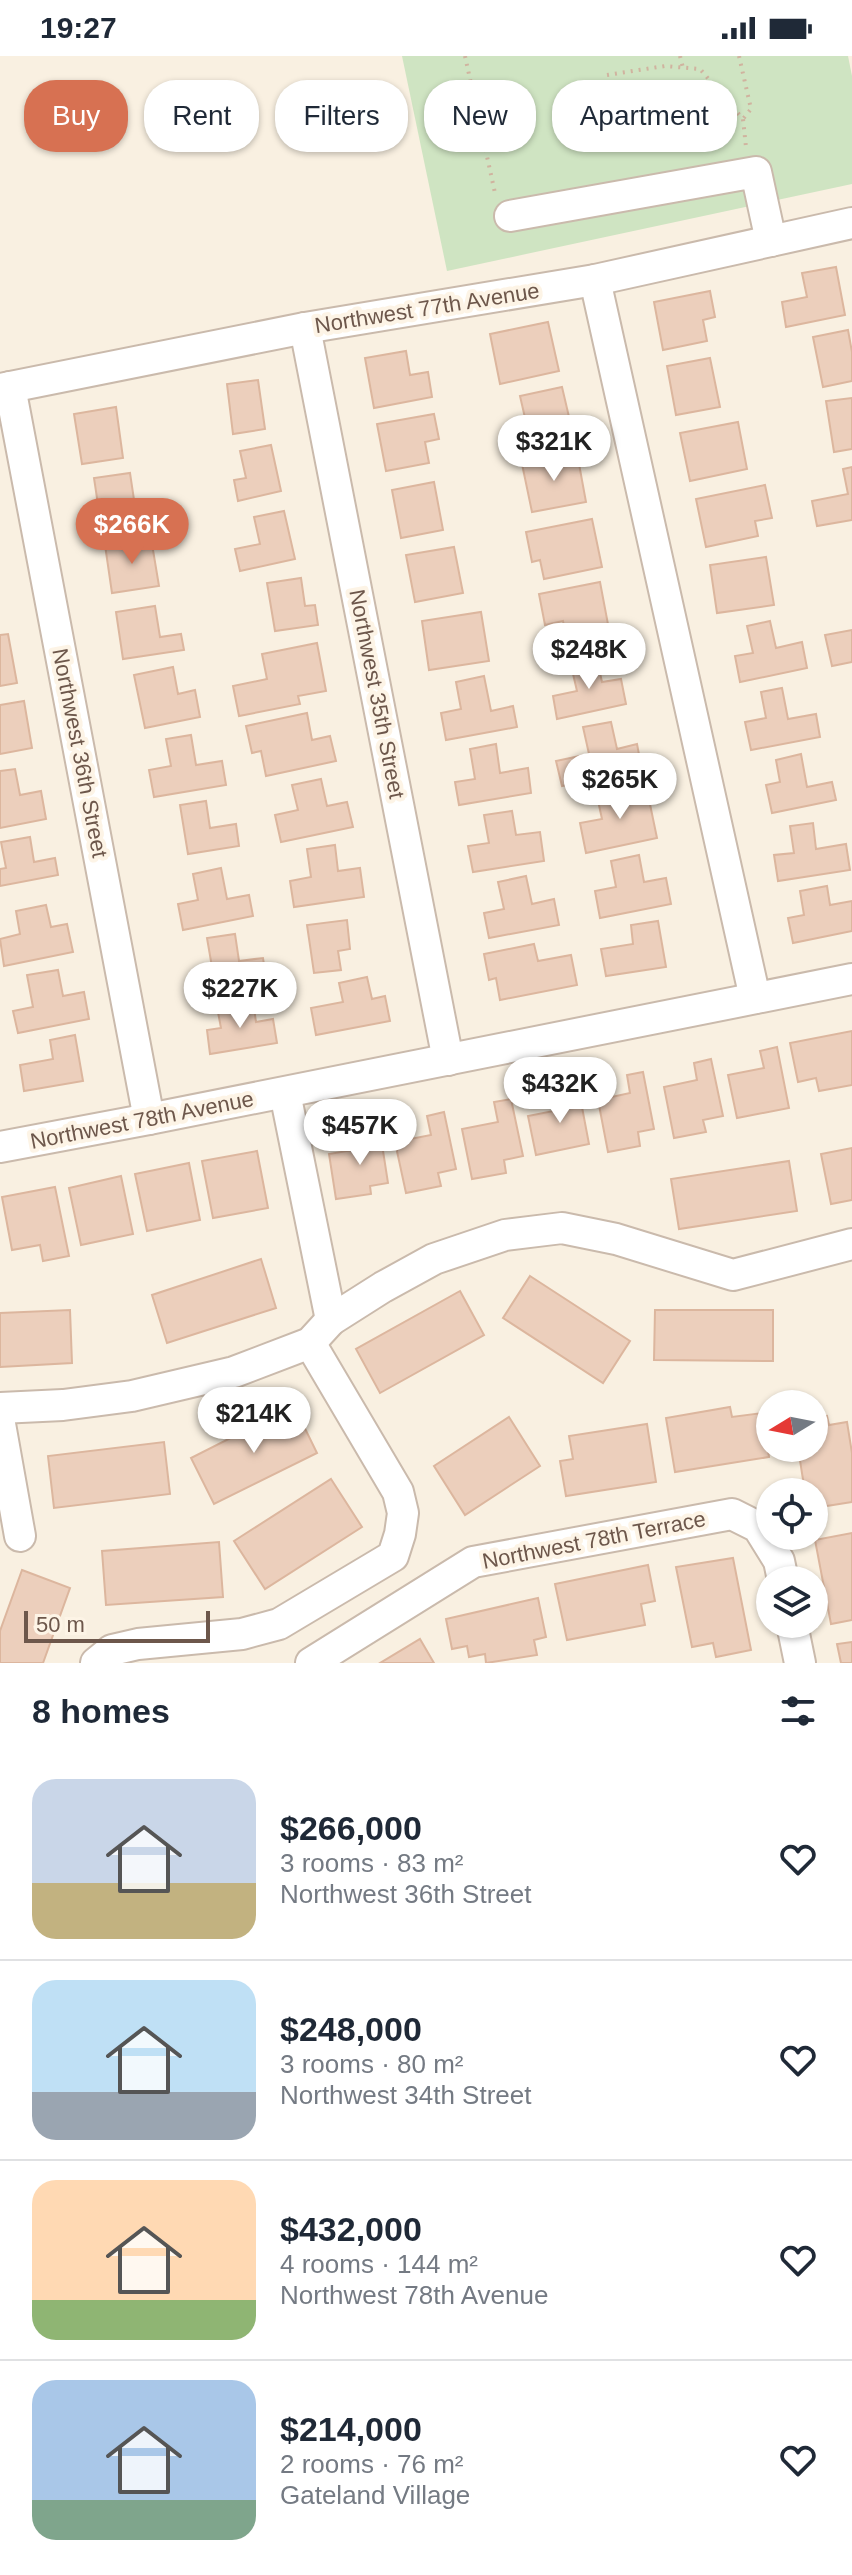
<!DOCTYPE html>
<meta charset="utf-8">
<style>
body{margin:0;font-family:Arial,sans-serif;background:#f2f2f3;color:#1f2937;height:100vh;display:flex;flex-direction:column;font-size:30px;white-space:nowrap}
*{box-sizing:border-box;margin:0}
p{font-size:26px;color:#747a83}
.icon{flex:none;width:44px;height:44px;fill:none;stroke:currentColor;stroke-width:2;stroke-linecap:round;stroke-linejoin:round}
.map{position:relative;height:1607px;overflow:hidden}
.drawer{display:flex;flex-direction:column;background:#fff;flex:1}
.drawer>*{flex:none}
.guide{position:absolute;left:24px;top:24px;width:804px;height:72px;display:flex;gap:16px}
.needle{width:52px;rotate:260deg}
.fabs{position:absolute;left:756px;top:1334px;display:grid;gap:16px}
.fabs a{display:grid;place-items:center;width:72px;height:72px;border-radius:50%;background:#fff;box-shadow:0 2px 6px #0004;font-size:40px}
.scale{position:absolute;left:24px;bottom:20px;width:186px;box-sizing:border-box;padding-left:8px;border:4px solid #6d574b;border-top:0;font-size:22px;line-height:28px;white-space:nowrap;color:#6d574b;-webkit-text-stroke:6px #fdf4e6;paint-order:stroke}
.price{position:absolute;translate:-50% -68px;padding:0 18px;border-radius:28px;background:#fff;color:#222;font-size:26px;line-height:52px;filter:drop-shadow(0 2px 4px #0008)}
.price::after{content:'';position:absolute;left:50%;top:48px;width:24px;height:18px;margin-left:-12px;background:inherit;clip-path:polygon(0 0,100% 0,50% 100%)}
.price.selected{background:#d77152;color:#fff}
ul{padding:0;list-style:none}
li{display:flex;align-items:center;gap:24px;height:200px;padding:0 32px}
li+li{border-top:2px solid #e0e1e3}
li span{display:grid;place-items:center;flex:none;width:224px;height:160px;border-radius:24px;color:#555}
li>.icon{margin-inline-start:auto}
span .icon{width:96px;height:96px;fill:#fffc;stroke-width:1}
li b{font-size:34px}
h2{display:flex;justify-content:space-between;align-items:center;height:96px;padding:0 32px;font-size:34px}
.tag{padding:0 28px;border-radius:32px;background:#fff;box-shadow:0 2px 6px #0004;font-size:28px;line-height:72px}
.tag.selected{background:#d77152;color:#fff}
.status{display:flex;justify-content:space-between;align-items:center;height:56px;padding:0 40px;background:#fff;direction:ltr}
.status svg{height:22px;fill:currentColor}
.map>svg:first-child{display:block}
.green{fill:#cfe4c2}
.building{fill:#eccfbc;stroke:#dcb69e;stroke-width:2}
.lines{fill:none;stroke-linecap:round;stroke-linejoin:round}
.minor-casing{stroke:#cabaac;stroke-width:34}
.path{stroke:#d0b39f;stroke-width:4;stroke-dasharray:2 6;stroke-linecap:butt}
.minor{stroke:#fff;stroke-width:30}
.labels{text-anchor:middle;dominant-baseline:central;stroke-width:8;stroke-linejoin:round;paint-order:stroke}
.street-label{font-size:22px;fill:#6d574b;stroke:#fdf4e6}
</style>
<div class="status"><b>19:27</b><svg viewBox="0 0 49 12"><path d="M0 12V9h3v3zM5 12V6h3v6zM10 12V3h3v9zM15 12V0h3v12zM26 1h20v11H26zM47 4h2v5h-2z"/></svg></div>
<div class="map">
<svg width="852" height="1607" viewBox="0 0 852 1607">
<rect width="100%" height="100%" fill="#f9f0e1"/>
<path class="green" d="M402 0H848L852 20V128L447 215Z"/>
<g class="building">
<path d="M612 28 621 71 569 81 561 38Z"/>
<path d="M836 211 845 259 786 271 782 246 807 241 802 217Z"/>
<path d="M710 235 715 261 703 264 707 285 663 294 654 246Z"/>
<path d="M548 266 559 315 500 328 490 278Z"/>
<path d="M848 274 852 296V325L823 331 813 281Z"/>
<path d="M406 295 410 319 428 316 432 341 374 352 365 302Z"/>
<path d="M710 302 720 351 676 359 667 310Z"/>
<path d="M258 324 265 373 233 378 227 328Z"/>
<path d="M562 331 573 378 531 388 520 340Z"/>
<path d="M852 342V393L834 396 826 345Z"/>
<path d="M116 351 123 402 82 408 74 358Z"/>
<path d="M434 358 439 383 425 386 429 407 386 415 377 368Z"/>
<path d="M738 366 747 413 690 425 680 377Z"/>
<path d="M271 389 281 435 238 445 234 424 246 422 240 395Z"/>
<path d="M577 397 586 446 532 456 522 408Z"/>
<path d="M852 411V464L817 470 812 445 848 438 843 413Z"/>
<path d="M130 417 139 477 103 482 94 422Z"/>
<path d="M434 426 443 474 401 482 392 434Z"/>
<path d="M765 429 772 462 755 465 758 480 706 491 696 443Z"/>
<path d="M284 455 295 503 240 515 235 493 260 488 254 461Z"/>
<path d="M592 463 602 511 544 523 540 504 532 506 526 476Z"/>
<path d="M151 482 159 530 112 537 105 489Z"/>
<path d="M454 491 463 537 415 546 406 499Z"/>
<path d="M766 501 774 549 717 557 710 509Z"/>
<path d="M301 522 305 550 315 549 318 569 275 575 267 527Z"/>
<path d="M600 526 610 579 567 587 563 565 545 569 539 538Z"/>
<path d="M155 550 160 581 181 578 184 594 123 603 116 556Z"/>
<path d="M481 556 489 605 429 614 422 565Z"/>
<path d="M770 565 776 592 802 586 807 612 740 626 735 600 753 597 747 570Z"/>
<path d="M852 574V606L832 610 825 579Z"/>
<path d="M8 578 17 627 0 630V579Z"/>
<path d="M317 587 326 635 298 640 300 648 239 660 233 630 267 623 262 598Z"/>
<path d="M596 599 602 626 621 623 626 648 557 663 553 640 577 635 570 605Z"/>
<path d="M173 611 178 638 195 634 200 661 145 672 134 619Z"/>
<path d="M484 620 491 655 513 650 517 671 446 684 441 657 461 653 456 626Z"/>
<path d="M782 632 788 663 816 658 820 681 751 694 745 666 766 662 761 636Z"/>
<path d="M24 645 32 692 0 698V649Z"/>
<path d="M307 657 312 684 330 680 336 705 266 720 261 695 252 697 246 670Z"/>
<path d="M611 666 617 693 637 688 642 714 562 730 556 705 589 698 583 671Z"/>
<path d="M191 679 196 709 222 705 226 729 154 741 149 714 171 710 166 683Z"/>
<path d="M496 688 500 717 528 712 531 737 459 749 455 726 475 723 470 693Z"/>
<path d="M801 698 807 731 832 726 836 744 772 757 766 729 780 726 776 704Z"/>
<path d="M15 713 20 739 41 735 46 763 0 772V715Z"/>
<path d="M321 723 327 750 347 746 353 771 281 786 275 759 298 754 292 729Z"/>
<path d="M646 729 657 782 586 797 580 767 602 763 597 740Z"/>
<path d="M206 745 210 772 236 768 239 790 188 798 180 749Z"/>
<path d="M512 755 516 779 540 776 544 805 473 816 468 790 489 787 484 759Z"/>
<path d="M813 767 816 793 846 788 850 814 778 825 774 799 794 797 790 770Z"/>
<path d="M30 781 34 806 55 802 58 819 0 830V813L6 812 1 786Z"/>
<path d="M335 789 338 815 360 812 364 841 294 851 290 825 311 821 307 793Z"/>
<path d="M639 799 644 826 666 822 671 848 600 862 595 835 616 831 611 805Z"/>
<path d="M221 812 227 843 249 839 253 860 183 874 178 848 198 844 193 818Z"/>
<path d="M526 820 532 848 554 843 559 869 489 882 484 857 504 853 498 826Z"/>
<path d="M827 830 830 849 852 845V875L793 887 788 862 804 859 800 835Z"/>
<path d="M46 849 51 871 67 868 73 896 4 910 0 883 20 878 16 855Z"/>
<path d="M347 864 350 893 338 895 341 914 314 917 307 869Z"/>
<path d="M658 865 666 911 606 920 601 893 633 888 631 869Z"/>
<path d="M235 878 239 905 263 902 267 928 196 939 193 914 212 911 207 882Z"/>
<path d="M534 888 538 905 571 899 577 929 500 944 496 922 489 924 484 898Z"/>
<path d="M58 914 63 940 84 936 89 963 18 977 13 955 33 951 27 919Z"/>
<path d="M367 921 372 943 385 940 390 965 316 979 311 952 343 946 339 927Z"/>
<path d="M253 945 256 966 273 963 277 987 210 998 207 974 221 972 217 951Z"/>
<path d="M852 975V1029L819 1035 816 1022 798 1026 790 987Z"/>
<path d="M75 979 83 1025 24 1035 20 1009 53 1003 50 984Z"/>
<path d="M777 991 789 1052 737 1062 728 1019 764 1012 760 995Z"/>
<path d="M711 1003 723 1060 703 1064 706 1076 674 1082 664 1031 697 1024 694 1007Z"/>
<path d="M643 1016 654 1073 638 1076 640 1090 608 1096 598 1044 630 1037 627 1019Z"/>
<path d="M578 1030 589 1088 536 1099 528 1060 564 1053 560 1034Z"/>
<path d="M511 1043 523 1100 504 1104 506 1117 472 1123 462 1073 498 1066 494 1046Z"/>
<path d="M444 1056 456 1113 438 1117 441 1130 406 1137 395 1086 431 1079 427 1060Z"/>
<path d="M379 1069 388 1127 370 1130 371 1138 336 1143 329 1098 365 1092 361 1072Z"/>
<path d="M852 1092V1144L831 1148 821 1098Z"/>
<path d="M257 1095 268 1152 213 1162 202 1105Z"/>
<path d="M789 1105 797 1155 679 1173 671 1123Z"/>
<path d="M189 1107 200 1164 147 1175 135 1118Z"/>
<path d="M121 1120 133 1178 81 1189 69 1132Z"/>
<path d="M55 1131 69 1200 43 1205 40 1189 12 1194 2 1141Z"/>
<path d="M261 1203 276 1252 167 1287 152 1239Z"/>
<path d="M530 1220 630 1285 603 1327 503 1262Z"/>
<path d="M460 1235 484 1279 380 1337 356 1293Z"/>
<path d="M70 1254 72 1307 0 1311V1257Z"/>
<path d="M655 1254H773V1305L654 1304Z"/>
<path d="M294 1350 317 1397 214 1448 191 1402Z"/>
<path d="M730 1351 732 1361 762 1357 769 1401 675 1416 666 1362Z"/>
<path d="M827 1360 829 1369 847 1366 852 1397V1446L814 1452V1436H805L798 1392H814V1362Z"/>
<path d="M509 1361 540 1410 465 1459 434 1410Z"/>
<path d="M647 1368 656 1426 566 1440 560 1405 573 1403 569 1380Z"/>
<path d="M164 1386 170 1438 54 1452 48 1400Z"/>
<path d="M331 1423 362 1471 265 1533 234 1485Z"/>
<path d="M852 1477V1564L831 1568 815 1484Z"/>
<path d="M219 1486 223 1541 106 1549 102 1495Z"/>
<path d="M733 1502 751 1594 716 1601 713 1587 692 1591 676 1511Z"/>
<path d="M648 1509 655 1545 641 1548 645 1569 567 1584 555 1528Z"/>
<path d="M22 1514 70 1532 43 1607H0V1575Z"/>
<path d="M538 1542 546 1581 534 1584 537 1599 486 1607 485 1598 469 1601 467 1590 452 1593 446 1563Z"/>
<path d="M420 1583 434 1607H380Z"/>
<path d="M852 1586V1607H841L837 1588Z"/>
</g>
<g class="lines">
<g class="minor-casing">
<g id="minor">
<path d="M510 160 756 116 771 185"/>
<path d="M595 224 755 942"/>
<path d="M305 272 448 1004"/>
<path d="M10 331 149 1063"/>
<path d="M0 333 305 272 595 224 852 167"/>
<path d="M285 1037 331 1264"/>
<path d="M0 1091 149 1063 852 923"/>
<path d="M0 1352 63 1349 132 1340 234 1316 310 1287 331 1264 383 1231 434 1203 505 1179 562 1172 616 1183 733 1219 852 1188"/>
<path d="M0 1368 20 1480"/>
<path d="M792 1568 800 1607"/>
<path d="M96 1607 112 1594 138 1588 242 1578 279 1568 393 1500 400 1478 403 1457 398 1436 310 1287"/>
<path d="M311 1607 473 1506 732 1458 758 1471 779 1505 783 1524"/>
</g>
</g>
<g class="path">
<path d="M465 0 495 137H497"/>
<path d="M680 0 683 12"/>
<path d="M739 0 751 53 743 63"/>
<path d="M607 19 665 10 700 13 743 63 746 91"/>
</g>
<use href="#minor" class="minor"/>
</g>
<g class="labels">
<g class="street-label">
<text transform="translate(427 252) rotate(-9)">Northwest 77th Avenue</text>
<text transform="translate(377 638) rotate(79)">Northwest 35th Street</text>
<text transform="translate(80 697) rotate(79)">Northwest 36th Street</text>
<text transform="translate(142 1064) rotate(-11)">Northwest 78th Avenue</text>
<text transform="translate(594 1484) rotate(-11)">Northwest 78th Terrace</text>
</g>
</g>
</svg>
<div class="fabs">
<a><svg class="needle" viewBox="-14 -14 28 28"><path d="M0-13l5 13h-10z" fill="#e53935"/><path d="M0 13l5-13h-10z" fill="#747a83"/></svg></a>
<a><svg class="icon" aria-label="locate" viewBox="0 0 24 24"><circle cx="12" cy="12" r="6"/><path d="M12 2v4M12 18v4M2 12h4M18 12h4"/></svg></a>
<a><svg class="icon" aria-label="layers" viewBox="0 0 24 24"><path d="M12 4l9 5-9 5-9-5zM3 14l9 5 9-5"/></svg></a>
</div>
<div class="scale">50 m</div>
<b class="price" style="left:554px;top:427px">$321K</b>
<b class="price selected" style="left:132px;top:510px">$266K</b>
<b class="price" style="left:589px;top:635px">$248K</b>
<b class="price" style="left:620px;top:765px">$265K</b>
<b class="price" style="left:240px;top:974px">$227K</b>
<b class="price" style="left:560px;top:1069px">$432K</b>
<b class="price" style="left:360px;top:1111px">$457K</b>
<b class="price" style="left:254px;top:1399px">$214K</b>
<div class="guide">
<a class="tag selected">Buy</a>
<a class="tag">Rent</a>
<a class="tag">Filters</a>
<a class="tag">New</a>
<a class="tag">Apartment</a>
</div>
</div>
<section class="drawer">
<h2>8 homes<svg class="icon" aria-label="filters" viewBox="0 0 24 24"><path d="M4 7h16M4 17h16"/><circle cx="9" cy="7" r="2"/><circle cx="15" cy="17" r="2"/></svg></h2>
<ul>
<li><span style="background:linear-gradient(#c9d6e8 65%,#c2b280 0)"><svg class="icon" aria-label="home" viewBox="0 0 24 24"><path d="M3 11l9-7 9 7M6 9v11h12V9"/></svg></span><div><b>$266,000</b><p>3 rooms · 83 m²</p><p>Northwest 36th Street</p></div><svg class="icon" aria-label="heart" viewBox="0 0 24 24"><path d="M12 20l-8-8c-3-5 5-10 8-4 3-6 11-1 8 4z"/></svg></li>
<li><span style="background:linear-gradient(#bfe0f5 70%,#9aa5b1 0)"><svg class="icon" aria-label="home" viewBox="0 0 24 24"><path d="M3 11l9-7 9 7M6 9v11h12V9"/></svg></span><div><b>$248,000</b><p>3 rooms · 80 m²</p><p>Northwest 34th Street</p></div><svg class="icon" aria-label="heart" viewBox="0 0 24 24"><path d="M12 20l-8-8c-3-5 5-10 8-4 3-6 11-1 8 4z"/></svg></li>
<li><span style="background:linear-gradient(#ffd9b3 75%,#8fb573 0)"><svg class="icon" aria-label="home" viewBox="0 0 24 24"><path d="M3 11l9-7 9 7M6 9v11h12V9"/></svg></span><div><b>$432,000</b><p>4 rooms · 144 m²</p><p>Northwest 78th Avenue</p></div><svg class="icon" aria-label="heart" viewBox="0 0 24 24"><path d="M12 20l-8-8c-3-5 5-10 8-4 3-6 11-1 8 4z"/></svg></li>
<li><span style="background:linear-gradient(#a9c7e8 75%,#7fa58c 0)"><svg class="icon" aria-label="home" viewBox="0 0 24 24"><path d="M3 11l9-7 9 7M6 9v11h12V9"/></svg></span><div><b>$214,000</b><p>2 rooms · 76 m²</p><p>Gateland Village</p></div><svg class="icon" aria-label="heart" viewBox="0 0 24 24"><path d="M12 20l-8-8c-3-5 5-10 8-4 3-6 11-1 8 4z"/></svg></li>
</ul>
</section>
